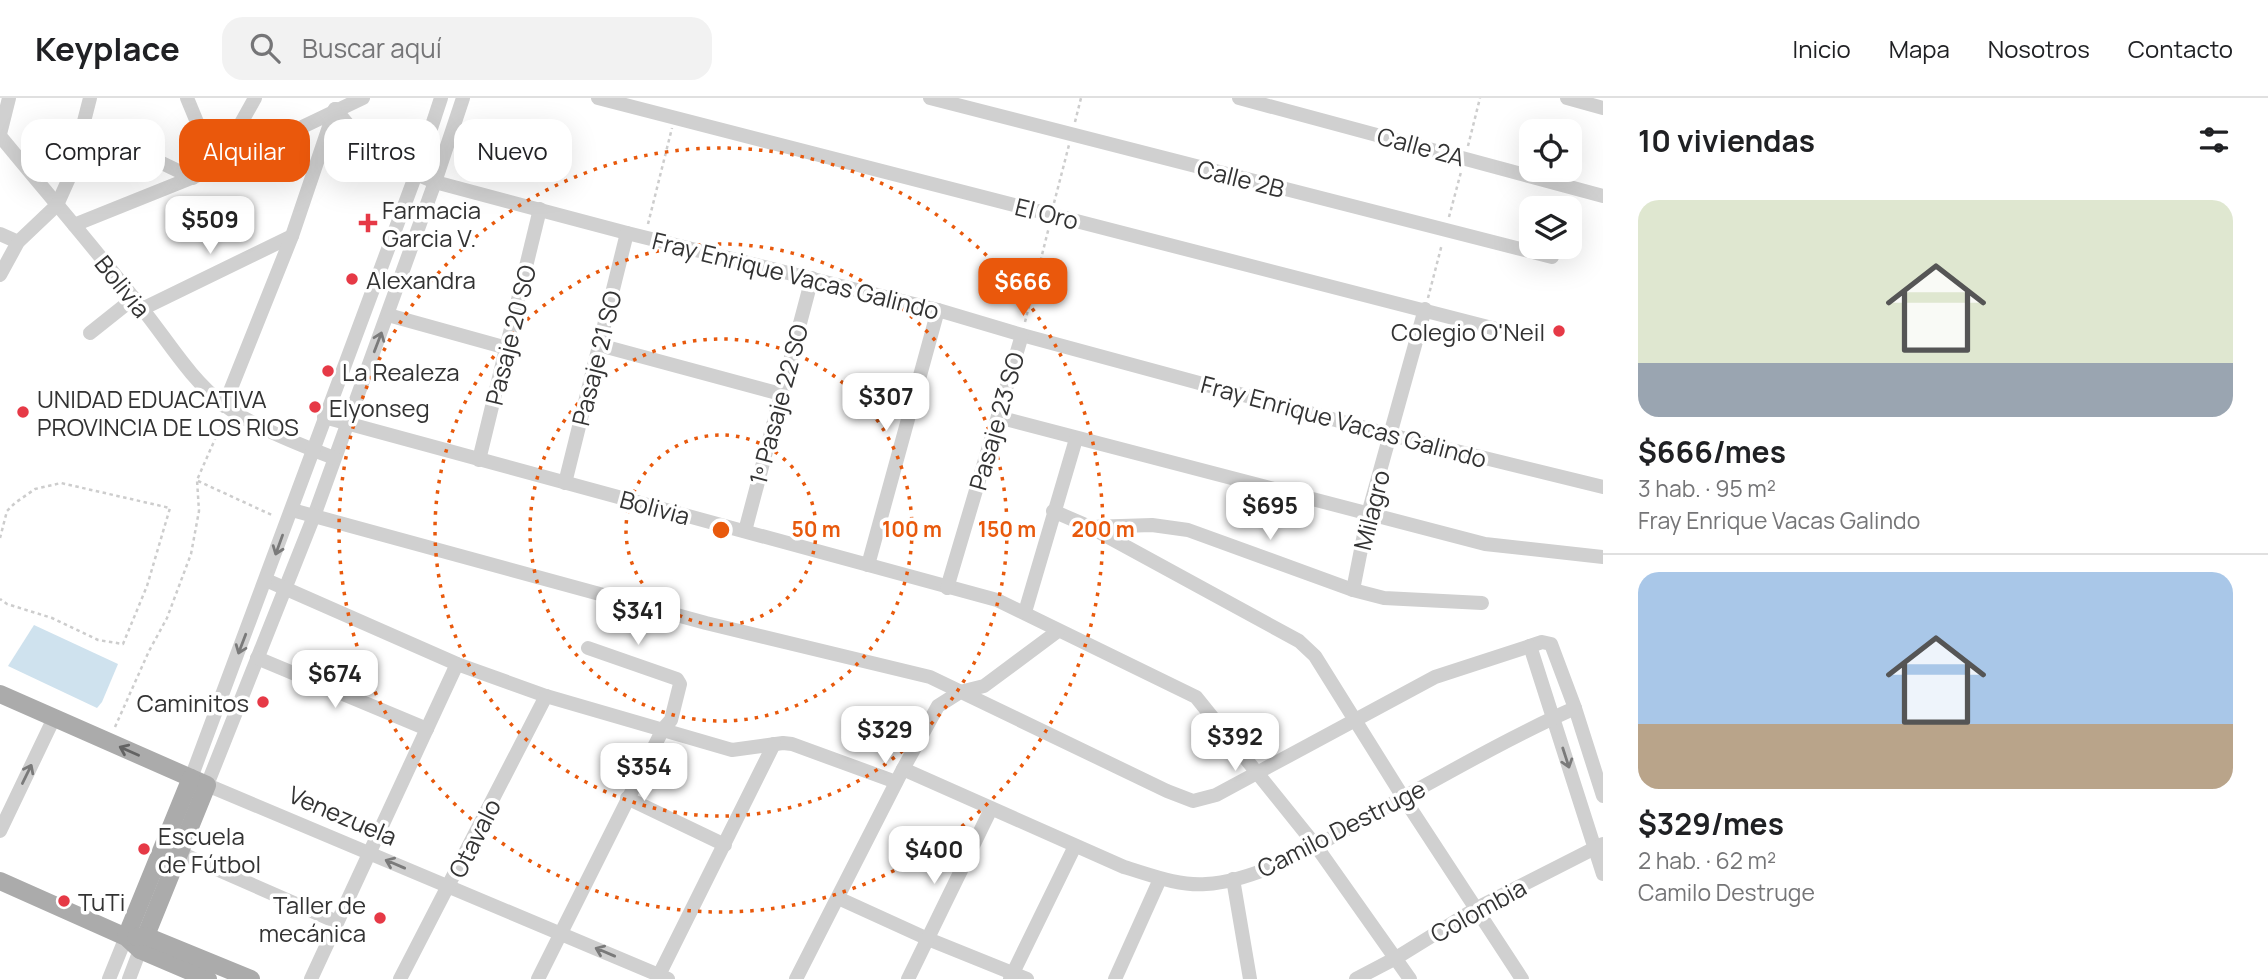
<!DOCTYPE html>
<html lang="es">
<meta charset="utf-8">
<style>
body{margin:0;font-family:Manrope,sans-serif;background:#f2f2f2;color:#202124;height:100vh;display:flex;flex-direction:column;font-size:26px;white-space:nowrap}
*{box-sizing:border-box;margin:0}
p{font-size:23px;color:#757577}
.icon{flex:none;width:38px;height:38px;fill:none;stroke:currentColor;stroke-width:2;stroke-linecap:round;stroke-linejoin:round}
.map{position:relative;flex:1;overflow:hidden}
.drawer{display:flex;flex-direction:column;background:#fff;width:665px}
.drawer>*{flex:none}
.banner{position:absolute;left:21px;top:21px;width:665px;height:63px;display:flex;gap:14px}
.controls{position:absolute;left:1519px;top:21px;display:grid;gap:14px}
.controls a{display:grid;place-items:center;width:63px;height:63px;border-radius:14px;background:#fff;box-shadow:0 7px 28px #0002;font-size:35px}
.price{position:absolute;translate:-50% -60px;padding:0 16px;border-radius:14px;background:#fff;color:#222;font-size:23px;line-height:46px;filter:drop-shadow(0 2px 4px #0008)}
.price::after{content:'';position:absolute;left:50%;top:42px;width:21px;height:16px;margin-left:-10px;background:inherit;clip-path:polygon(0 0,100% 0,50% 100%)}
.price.current{background:#ea580c;color:#fff}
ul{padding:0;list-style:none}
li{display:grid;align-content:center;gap:14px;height:371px;padding:0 35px}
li+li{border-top:2px solid #e0e0e0}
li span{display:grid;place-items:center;height:217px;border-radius:21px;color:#555}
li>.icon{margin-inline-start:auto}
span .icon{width:126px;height:126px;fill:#fffc;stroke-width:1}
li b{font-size:30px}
h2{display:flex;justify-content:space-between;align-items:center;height:84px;padding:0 35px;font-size:30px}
.chip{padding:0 24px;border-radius:21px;background:#fff;box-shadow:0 7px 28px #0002;font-size:24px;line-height:63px}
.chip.current{background:#ea580c;color:#fff}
header{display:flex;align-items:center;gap:42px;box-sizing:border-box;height:98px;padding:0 35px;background:#fff;border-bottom:2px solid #e0e0e0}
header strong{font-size:33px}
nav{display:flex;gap:38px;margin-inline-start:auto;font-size:24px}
.search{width:490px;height:63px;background:#f2f2f2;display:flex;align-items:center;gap:18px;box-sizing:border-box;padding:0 24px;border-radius:21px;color:#757577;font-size:26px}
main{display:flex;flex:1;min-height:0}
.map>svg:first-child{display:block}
.water{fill:#cfe2ee}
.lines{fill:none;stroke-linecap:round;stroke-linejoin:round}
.path{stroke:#cdcdcd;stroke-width:2.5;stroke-dasharray:3.5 3.5;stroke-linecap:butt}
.minor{stroke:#d0d0d0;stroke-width:14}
.major{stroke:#ababab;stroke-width:18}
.oneway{stroke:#7a7a7a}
.oneway2{stroke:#636363}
.ring{fill:none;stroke:#e8590c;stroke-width:3.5;stroke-dasharray:3.5 7}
.poi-dot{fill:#e63946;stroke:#fff;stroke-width:2.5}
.labels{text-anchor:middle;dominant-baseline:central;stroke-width:7;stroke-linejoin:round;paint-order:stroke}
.street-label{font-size:24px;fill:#333;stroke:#fff}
.poi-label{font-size:24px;fill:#333;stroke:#fff;text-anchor:start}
.centre{fill:#e8590c;stroke:#fff;stroke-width:3.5}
.ring-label{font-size:21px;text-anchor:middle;font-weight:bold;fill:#e8590c;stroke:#fff;stroke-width:7;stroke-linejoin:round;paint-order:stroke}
</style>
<header>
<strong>Keyplace</strong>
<div class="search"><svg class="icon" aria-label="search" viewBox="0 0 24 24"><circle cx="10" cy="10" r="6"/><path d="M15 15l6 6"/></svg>Buscar aquí</div>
<nav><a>Inicio</a><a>Mapa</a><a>Nosotros</a><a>Contacto</a></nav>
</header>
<main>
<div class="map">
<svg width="1603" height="881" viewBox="0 0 1603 881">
<rect width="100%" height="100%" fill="#fff"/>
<path class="water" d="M34 527 118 566 102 604 97 610 8 568Z"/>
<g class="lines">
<g class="path">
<path d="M1075 24 1081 0"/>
<path d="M1468 48 1480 0"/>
<path d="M1054 105 1069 47"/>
<path d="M1449 119 1461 74"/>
<path d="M648 126 672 30"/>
<path d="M1428 200 1442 146"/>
<path d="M1025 224 1049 129"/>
<path d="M198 383 274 418"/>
<path d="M0 440 7 413 15 405 35 391 61 385 170 410 147 488 123 546 98 542 52 520 7 506 0 501"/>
<path d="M115 629 149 553 167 520 191 456 199 413 197 382 223 323"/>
</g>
<g class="minor">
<path d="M187 0 216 70"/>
<path d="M463 0 435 84 314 418 207 687 668 881"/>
<path d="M598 0 1496 231"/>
<path d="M930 0 1552 159"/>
<path d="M1239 0 1603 98"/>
<path d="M1567 0 1603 10"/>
<path d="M335 11 360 41 389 64 435 84 627 135 938 212 1022 237 1391 337 1603 389"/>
<path d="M83 27 193 80"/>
<path d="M0 36 9 0"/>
<path d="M0 38C47 95 95 151 140 208 167 241 189 280 223 306 251 328 301 347 334 360"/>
<path d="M216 70 255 0"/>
<path d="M74 127 216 70 363 0"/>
<path d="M0 136 18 144"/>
<path d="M0 177 18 144 57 107 70 78 90 0"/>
<path d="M142 211 292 138"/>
<path d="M388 217 507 250"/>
<path d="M90 235 134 200"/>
<path d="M599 247 781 296"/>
<path d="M224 308 292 138 335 11"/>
<path d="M324 319 997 502 1196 599 1316 748 1410 881"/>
<path d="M998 319 1485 446 1603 459"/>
<path d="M479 362 540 111"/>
<path d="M565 385 627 135"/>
<path d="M292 412 706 525 930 579 1167 693 1193 703 1216 697 1435 579 1530 548 1542 544 1551 546 1575 610 1603 698"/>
<path d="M1053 413 1090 429 1152 427 1188 432 1353 492 1384 500 1482 505"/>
<path d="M1090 429 1299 543 1315 558 1403 699 1522 881"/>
<path d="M745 433 812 180"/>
<path d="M868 467 938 212"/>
<path d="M266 482 457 566 546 598 732 652 783 645 792 646 896 684"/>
<path d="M947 490 1022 237"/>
<path d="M1353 492 1368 416 1425 211"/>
<path d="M1025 514 1076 341"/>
<path d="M1530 548 1603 776"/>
<path d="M257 560 427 631"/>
<path d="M903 671 1124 769C1151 777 1178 788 1206 786 1263 783 1337 736 1386 709 1448 675 1510 639 1575 610"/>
<path d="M191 680 416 76 441 0"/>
<path d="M627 700 725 747"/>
<path d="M0 733 54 620"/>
<path d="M180 755 337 824"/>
<path d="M1233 781 1250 881"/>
<path d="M838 800 928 841 1027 881"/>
<path d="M109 881 126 839"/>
<path d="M129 881 140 852H150"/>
<path d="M311 881 457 566"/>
<path d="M400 881 546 598"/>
<path d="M538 881 663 631 671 622 680 586 677 581 588 550"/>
<path d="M657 881 774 646"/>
<path d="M796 881 903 671 938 608 960 594 984 588 1058 533"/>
<path d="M908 881 991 711"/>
<path d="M1010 881 1075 748"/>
<path d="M1115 881 1160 781"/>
<path d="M1356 881 1396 860 1477 810 1603 746"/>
</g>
<g class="major">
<path d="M0 596 207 687 140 852"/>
<path d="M0 783 126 839 140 852 208 881"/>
<path d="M126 839 191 680"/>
<path d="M136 839 146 838 251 881"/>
</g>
</g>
<defs><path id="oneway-shaft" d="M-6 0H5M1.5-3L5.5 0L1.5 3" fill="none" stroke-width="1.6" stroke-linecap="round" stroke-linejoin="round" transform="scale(1.75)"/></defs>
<g class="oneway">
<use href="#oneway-shaft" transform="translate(378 244) rotate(-69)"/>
<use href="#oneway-shaft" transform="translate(279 447) rotate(110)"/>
<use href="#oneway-shaft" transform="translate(242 546) rotate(111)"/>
<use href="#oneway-shaft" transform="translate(1566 660) rotate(72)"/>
<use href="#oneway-shaft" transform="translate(27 676) rotate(-64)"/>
<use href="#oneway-shaft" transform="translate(395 766) rotate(-157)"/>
<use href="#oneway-shaft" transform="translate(605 854) rotate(-157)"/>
</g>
<use class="oneway2" href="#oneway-shaft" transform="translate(129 653) rotate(-156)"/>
<g class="ring">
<circle cx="721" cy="432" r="95"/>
<circle cx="721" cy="432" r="191"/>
<circle cx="721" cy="432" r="286"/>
<circle cx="721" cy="432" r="382"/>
</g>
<g class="poi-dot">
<path d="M364.5 114.5h7v7h7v7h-7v7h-7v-7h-7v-7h7z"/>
<circle cx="352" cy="181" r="7"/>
<circle cx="1559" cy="233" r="7"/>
<circle cx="328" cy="273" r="7"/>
<circle cx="315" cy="309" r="7"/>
<circle cx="23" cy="314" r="7"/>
<circle cx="263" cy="604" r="7"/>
<circle cx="144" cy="751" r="7"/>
<circle cx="64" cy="803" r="7"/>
<circle cx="380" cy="820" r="7"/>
</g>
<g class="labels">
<g class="street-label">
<text transform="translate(1421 48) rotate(15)">Calle 2A</text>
<text transform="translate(1241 80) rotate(14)">Calle 2B</text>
<text transform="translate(1047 115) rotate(14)">El Oro</text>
<text transform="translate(796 177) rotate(14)">Fray Enrique Vacas Galindo</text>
<text transform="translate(123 188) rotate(51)">Bolivia</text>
<text transform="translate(510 237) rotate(-76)">Pasaje 20 SO</text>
<text transform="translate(596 260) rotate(-76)">Pasaje 21 SO</text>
<text transform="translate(778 306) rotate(-75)">1º Pasaje 22 SO</text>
<text transform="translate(996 323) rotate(-74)">Pasaje 23 SO</text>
<text transform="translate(1344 323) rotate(15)">Fray Enrique Vacas Galindo</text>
<text transform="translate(655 409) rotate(15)">Bolivia</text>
<text transform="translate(1371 412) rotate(-76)">Milagro</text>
<text transform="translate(343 717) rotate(23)">Venezuela</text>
<text transform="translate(1341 730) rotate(-27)">Camilo Destruge</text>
<text transform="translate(474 740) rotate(-63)">Otavalo</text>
<text transform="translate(1478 812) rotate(-29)">Colombia</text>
</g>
<g class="poi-label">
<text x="382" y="111">Farmacia<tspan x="382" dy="28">Garcia V.</tspan></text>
<text x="366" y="181">Alexandra</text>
<text x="1545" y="233" text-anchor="end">Colegio O'Neil</text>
<text x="342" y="273">La Realeza</text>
<text x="37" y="300">UNIDAD EDUACATIVA<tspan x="37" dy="28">PROVINCIA DE LOS RIOS</tspan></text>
<text x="329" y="309">Elyonseg</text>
<text x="249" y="604" text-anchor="end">Caminitos</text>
<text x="158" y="737">Escuela<tspan x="158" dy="28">de Fútbol</tspan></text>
<text x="78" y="803">TuTi</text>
<text x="366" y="806" text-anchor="end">Taller de<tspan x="366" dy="28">mecánica</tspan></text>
</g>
</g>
<circle cx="721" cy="432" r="10" class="centre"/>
<g class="ring-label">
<text x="816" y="439">50 m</text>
<text x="912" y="439">100 m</text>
<text x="1007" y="439">150 m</text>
<text x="1103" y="439">200 m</text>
</g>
</svg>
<div class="controls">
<a><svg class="icon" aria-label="locate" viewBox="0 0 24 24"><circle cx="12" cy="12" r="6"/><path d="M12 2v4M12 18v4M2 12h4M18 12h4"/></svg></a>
<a><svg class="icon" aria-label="layers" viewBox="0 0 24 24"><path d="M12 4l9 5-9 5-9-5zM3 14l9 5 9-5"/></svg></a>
</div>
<b class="price" style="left:210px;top:158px">$509</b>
<b class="price current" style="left:1023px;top:220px">$666</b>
<b class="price" style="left:886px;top:335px">$307</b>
<b class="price" style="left:1270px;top:444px">$695</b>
<b class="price" style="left:638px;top:549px">$341</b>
<b class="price" style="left:335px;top:612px">$674</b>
<b class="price" style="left:885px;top:668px">$329</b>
<b class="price" style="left:1235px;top:675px">$392</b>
<b class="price" style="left:644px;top:705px">$354</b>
<b class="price" style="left:934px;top:788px">$400</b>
<div class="banner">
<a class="chip">Comprar</a>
<a class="chip current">Alquilar</a>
<a class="chip">Filtros</a>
<a class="chip">Nuevo</a>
</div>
</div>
<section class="drawer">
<h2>10 viviendas<svg class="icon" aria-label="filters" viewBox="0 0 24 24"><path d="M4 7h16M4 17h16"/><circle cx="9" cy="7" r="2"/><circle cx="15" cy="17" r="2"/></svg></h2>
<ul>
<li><span style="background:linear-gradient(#dfe7d0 75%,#9aa5b1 0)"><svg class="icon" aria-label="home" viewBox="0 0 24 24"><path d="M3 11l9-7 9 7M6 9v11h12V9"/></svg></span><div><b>$666/mes</b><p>3 hab. · 95 m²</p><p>Fray Enrique Vacas Galindo</p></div></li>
<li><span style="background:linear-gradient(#a9c7e8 70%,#b9a48a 0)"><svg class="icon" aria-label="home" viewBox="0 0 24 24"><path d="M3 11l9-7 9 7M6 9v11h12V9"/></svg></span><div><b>$329/mes</b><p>2 hab. · 62 m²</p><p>Camilo Destruge</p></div></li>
</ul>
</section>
</main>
